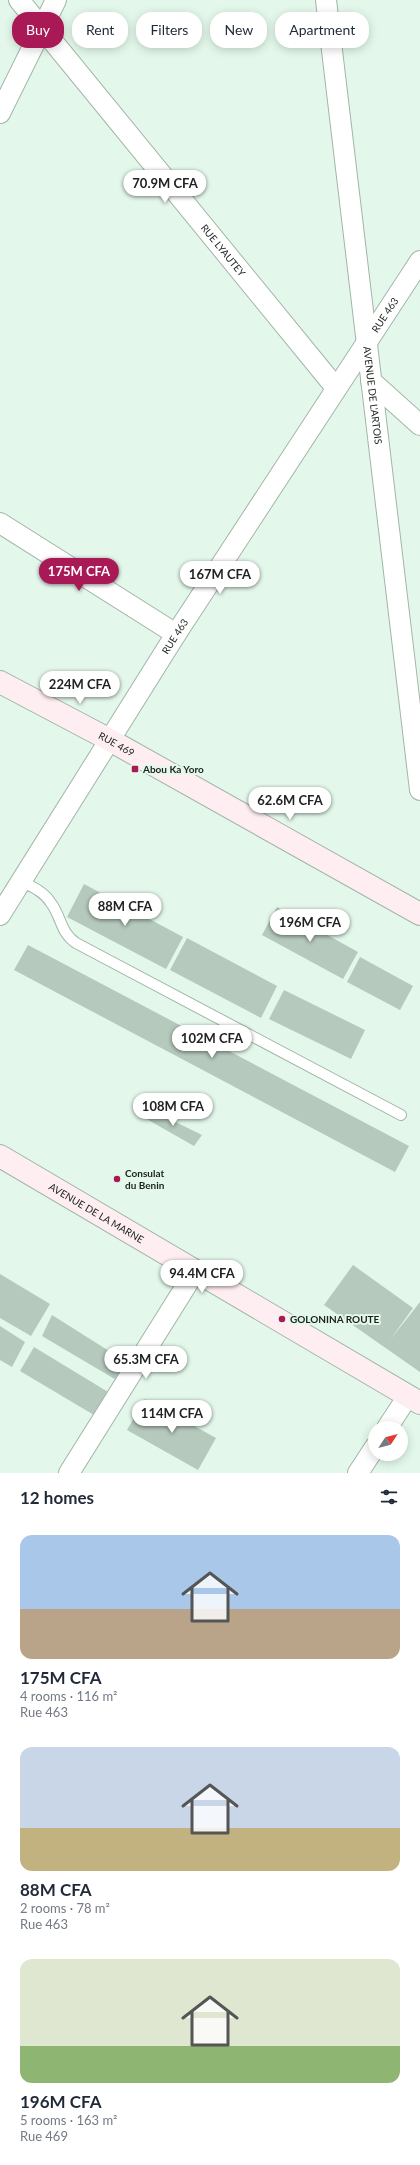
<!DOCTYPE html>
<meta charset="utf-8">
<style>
body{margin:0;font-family:Lato,sans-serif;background:#f2f2f3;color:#1f2937;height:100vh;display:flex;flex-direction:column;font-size:15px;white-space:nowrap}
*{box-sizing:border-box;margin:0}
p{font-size:13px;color:#747a83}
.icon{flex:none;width:22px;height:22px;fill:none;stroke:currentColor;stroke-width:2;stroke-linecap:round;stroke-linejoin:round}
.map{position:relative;height:1473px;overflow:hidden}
.side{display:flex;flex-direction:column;background:#fff;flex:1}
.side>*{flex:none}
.guide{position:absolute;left:12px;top:12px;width:396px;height:36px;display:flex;gap:8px}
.needle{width:26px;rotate:54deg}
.controls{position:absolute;left:368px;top:1421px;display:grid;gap:8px}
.controls a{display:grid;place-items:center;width:40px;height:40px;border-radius:50%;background:#fff;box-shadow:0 2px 10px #0003;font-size:20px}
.price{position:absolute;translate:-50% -34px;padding:0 9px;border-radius:14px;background:#fff;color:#222;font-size:13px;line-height:26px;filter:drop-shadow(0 1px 2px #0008)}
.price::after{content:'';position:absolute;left:50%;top:24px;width:12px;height:9px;margin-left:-6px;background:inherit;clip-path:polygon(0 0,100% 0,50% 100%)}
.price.current{background:#a81956;color:#fff}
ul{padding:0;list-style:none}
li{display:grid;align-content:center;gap:8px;height:212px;padding:0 20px}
li span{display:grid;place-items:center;height:124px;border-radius:12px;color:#555}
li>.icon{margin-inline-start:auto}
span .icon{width:72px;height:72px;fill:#fffc;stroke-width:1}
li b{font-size:17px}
h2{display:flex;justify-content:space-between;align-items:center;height:48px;padding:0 20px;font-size:17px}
.tag{padding:0 14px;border-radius:16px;background:#fff;box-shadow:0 2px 10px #0003;font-size:14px;line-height:36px}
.tag.current{background:#a81956;color:#fff}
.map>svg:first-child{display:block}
.building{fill:#b5c9bc}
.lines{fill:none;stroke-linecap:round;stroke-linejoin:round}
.lane-casing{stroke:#a1b5a8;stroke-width:12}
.street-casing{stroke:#a1b5a8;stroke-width:22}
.secondary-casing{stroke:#a1b5a8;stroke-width:24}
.lane{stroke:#fff;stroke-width:10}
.street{stroke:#fff;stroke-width:20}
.secondary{stroke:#feeef2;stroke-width:22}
.poi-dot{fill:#a81956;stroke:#e3f8eb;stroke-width:1.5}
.labels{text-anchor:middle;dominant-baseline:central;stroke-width:4;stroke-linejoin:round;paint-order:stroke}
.street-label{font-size:10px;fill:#1a221d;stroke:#e3f8eb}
.poi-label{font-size:10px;font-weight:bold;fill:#1a221d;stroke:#e3f8eb;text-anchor:start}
</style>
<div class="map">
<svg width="420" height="1473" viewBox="0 0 420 1473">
<rect width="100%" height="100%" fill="#e3f8eb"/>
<g class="building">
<path d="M84 884 183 937 166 969 67 917Z"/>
<path d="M277 907 358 952 343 979 262 935Z"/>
<path d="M187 938 277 986 261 1018 170 970Z"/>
<path d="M28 945 409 1146 395 1172 14 970Z"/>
<path d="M360 957 413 986 400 1010 347 982Z"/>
<path d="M284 990 365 1030 351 1059 269 1019Z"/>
<path d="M147 1108 202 1135 194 1146 143 1117Z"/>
<path d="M353 1265 413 1308 390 1340 420 1302V1372L324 1305Z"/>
<path d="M0 1274 50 1304 31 1336 0 1318Z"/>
<path d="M52 1315 128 1363 118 1381 42 1336Z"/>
<path d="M0 1326 25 1342 12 1367 0 1360Z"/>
<path d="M34 1347 113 1395 99 1418 20 1371Z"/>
<path d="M145 1399 216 1438 198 1470 127 1430Z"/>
</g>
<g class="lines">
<g class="lane-casing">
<path id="lane" d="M21 881C33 887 44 892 51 903 62 918 60 932 76 943L401 1115"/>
</g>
<g class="street-casing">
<g id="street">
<path id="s1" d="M19 0 336 388"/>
<path id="s2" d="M326 0 420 790"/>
<path d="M0 113 56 0"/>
<path d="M371 381 420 425"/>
<path d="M0 523 176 634"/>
<path id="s3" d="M0 915 176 634 420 261"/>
<path d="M387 1428 408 1396"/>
<path d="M69 1473 196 1270"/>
<path d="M358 1473 375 1447"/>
</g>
</g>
<g class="secondary-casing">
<g id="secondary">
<path id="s4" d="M0 682 108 739 420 914"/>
<path id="s5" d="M0 1156 420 1403"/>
</g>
</g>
<use href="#lane" class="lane"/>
<use href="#street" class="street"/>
<use href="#secondary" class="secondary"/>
</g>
<g class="poi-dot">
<rect x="131" y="765" width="8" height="8" rx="2"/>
<circle cx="117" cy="1179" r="4"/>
<circle cx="282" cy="1319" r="4"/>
</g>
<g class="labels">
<g class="street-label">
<text stroke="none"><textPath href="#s1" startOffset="323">RUE LYAUTEY</textPath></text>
<text stroke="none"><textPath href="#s3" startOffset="713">RUE 463</textPath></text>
<text stroke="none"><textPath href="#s2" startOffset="398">AVENUE DE L'ARTOIS</textPath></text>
<text stroke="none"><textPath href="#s3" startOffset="329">RUE 463</textPath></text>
<text stroke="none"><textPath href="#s4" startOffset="132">RUE 469</textPath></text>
<text stroke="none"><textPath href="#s5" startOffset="112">AVENUE DE LA MARNE</textPath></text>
</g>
<g class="poi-label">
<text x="143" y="769">Abou Ka Yoro</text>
<text x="125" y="1173">Consulat<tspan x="125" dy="12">du Benin</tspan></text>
<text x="290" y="1319">GOLONINA ROUTE</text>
</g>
</g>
</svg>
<div class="controls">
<a><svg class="needle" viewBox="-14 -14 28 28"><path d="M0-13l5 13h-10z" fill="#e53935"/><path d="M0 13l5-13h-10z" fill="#747a83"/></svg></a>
</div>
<b class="price" style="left:165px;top:204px">70.9M CFA</b>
<b class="price current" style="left:79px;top:592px">175M CFA</b>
<b class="price" style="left:220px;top:595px">167M CFA</b>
<b class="price" style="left:80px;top:705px">224M CFA</b>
<b class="price" style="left:290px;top:821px">62.6M CFA</b>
<b class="price" style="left:125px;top:927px">88M CFA</b>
<b class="price" style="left:310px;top:943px">196M CFA</b>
<b class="price" style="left:212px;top:1059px">102M CFA</b>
<b class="price" style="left:173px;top:1127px">108M CFA</b>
<b class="price" style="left:202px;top:1294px">94.4M CFA</b>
<b class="price" style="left:146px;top:1380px">65.3M CFA</b>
<b class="price" style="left:172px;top:1434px">114M CFA</b>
<div class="guide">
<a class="tag current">Buy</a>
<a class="tag">Rent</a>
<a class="tag">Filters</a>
<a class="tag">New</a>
<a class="tag">Apartment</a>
</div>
</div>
<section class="side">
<h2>12 homes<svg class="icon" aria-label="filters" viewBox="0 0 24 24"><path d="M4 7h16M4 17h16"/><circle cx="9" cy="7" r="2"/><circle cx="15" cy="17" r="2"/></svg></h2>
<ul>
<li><span style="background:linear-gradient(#a9c7e8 60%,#b9a48a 0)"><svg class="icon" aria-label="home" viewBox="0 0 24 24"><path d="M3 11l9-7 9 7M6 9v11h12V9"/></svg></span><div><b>175M CFA</b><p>4 rooms · 116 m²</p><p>Rue 463</p></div></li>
<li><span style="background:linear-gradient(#c9d6e8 65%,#c2b280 0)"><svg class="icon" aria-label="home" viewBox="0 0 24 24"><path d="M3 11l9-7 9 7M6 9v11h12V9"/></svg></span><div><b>88M CFA</b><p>2 rooms · 78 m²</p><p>Rue 463</p></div></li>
<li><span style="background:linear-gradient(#dfe7d0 70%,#8fb573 0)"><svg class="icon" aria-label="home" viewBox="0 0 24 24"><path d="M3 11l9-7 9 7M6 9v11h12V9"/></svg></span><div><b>196M CFA</b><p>5 rooms · 163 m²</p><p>Rue 469</p></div></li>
</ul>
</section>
